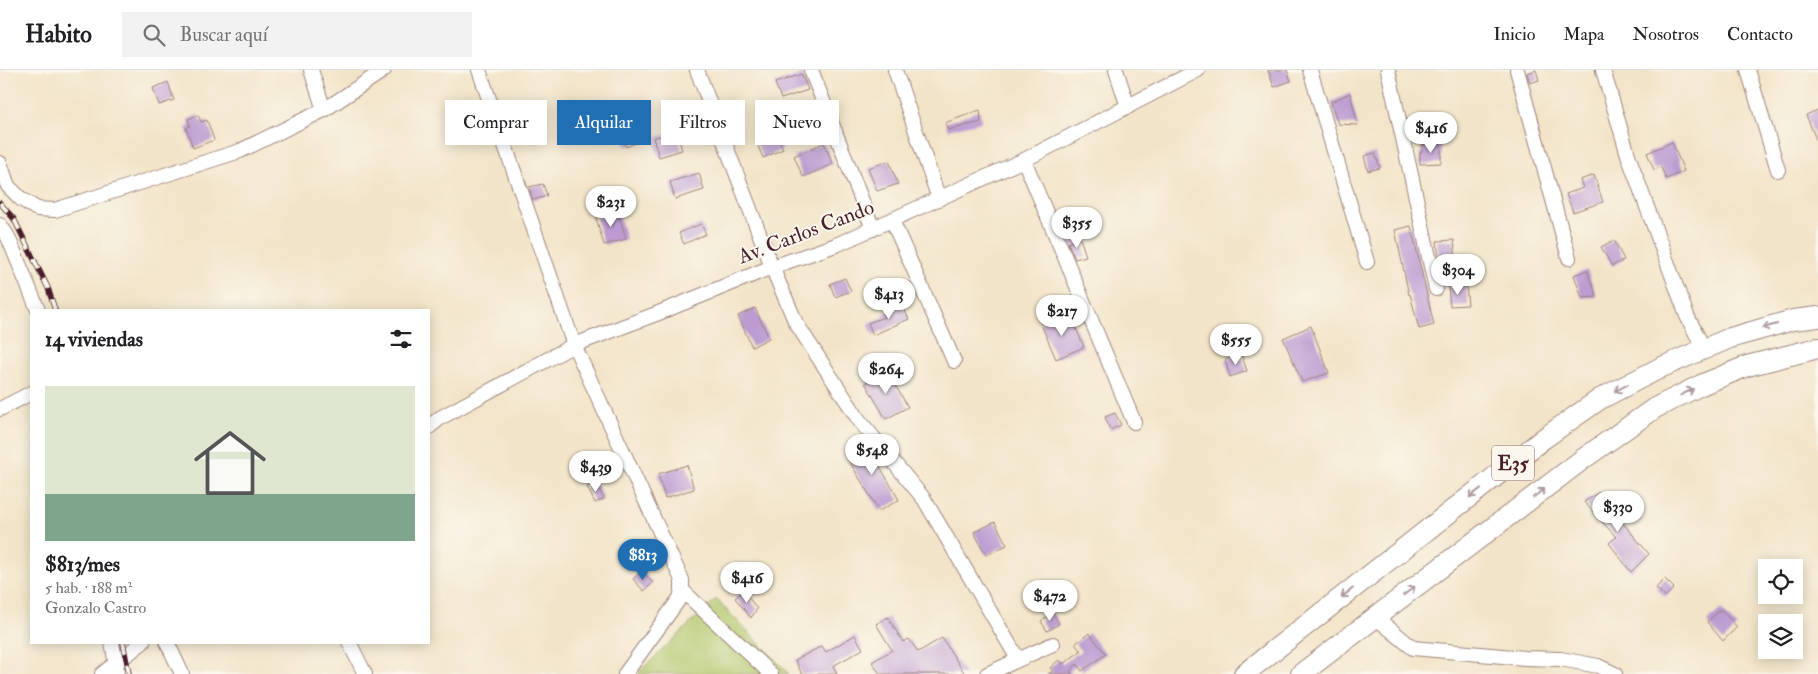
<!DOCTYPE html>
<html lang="es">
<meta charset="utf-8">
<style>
body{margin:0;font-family:"IM FELL Double Pica",serif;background:#f2f2f2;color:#202124;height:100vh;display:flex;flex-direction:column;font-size:19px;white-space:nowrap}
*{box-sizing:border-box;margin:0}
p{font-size:16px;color:#757577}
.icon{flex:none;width:28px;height:28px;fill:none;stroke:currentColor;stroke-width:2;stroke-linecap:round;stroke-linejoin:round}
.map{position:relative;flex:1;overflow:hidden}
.details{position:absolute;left:30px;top:239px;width:400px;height:335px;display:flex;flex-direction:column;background:#fff;border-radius:0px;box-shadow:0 2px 12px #0003}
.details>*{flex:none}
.banner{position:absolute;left:445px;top:30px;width:475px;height:45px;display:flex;gap:10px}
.tools{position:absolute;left:1758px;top:489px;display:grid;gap:10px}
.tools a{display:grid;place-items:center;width:45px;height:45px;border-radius:0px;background:#fff;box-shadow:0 2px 12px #0003;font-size:25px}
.price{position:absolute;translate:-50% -42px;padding:0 11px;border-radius:18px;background:#fff;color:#222;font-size:16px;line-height:32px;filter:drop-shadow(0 1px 2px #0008)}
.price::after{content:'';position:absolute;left:50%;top:30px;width:15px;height:11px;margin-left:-8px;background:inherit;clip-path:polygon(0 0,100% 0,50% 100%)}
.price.current{background:#1f6fb2;color:#fff}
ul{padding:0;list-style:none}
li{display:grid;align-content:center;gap:10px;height:265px;padding:0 15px}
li+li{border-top:1px solid #e0e0e0}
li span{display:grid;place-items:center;height:155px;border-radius:0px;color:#555}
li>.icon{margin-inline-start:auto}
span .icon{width:90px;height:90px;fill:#fffc;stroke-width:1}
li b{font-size:21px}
h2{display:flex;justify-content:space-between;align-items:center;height:60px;padding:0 15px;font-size:21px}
.pill{padding:0 18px;border-radius:0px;background:#fff;box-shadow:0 2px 12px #0003;font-size:18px;line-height:45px}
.pill.current{background:#1f6fb2;color:#fff}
header{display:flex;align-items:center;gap:30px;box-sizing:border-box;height:70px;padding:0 25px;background:#fff;border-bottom:1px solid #e0e0e0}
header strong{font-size:24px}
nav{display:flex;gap:28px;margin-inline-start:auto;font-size:18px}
.search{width:350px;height:45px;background:#f2f2f2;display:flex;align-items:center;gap:12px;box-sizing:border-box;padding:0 18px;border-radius:0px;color:#757577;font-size:19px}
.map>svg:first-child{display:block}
.green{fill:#b1c66a;stroke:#7e724a}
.building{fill:#bb9bd1}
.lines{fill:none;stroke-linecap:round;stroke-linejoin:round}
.minor-casing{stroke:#9e827a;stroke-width:16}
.highway-casing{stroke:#9e827a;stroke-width:22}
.minor{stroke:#fff;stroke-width:14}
.highway{stroke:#fff;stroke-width:20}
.rail-casing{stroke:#4a1f2b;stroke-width:5.5}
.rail{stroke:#fbf7ec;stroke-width:4;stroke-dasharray:11;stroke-linecap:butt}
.oneway{stroke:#ae9aa0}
.labels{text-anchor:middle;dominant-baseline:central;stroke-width:4;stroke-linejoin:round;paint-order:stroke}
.shield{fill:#fbf7ec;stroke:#7f6065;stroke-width:1}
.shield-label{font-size:20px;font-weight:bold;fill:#4a1f2b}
.street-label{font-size:21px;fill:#4a1f2b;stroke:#fbf7ec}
</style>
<header>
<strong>Habito</strong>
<div class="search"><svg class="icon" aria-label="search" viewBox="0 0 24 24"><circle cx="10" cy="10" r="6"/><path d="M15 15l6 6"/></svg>Buscar aquí</div>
<nav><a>Inicio</a><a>Mapa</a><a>Nosotros</a><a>Contacto</a></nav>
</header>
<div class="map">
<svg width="1818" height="604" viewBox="0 0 1818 604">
<rect width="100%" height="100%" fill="#fbf7ec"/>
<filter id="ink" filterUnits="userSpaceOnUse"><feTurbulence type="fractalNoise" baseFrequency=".02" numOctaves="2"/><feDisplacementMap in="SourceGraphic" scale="10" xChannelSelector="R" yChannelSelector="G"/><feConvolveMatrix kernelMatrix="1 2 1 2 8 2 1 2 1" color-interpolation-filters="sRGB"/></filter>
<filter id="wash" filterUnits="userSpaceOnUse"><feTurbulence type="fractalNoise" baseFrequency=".0096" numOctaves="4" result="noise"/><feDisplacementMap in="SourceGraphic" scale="20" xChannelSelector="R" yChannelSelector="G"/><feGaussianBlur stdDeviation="1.12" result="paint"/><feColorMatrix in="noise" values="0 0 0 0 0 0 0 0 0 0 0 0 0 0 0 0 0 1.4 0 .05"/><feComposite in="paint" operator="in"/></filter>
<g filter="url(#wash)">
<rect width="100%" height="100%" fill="#f2e4c8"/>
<path class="green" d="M716 529 789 604H639L638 603Z"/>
<g id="blocks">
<g class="building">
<path d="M1268 0H1287L1291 11 1274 17Z"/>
<path d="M1536 0 1539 10 1530 13 1527 3Z"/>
<path d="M802 4 808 20 781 29 775 13Z"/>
<path d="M168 12 174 30 159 35 153 18Z"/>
<path d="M1350 23 1358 55 1338 54 1331 32Z"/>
<path d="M980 40 981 52 948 60 945 53Z"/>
<path d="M1818 40V74L1806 45Z"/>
<path d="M198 45 201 52 207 50 214 70 193 78 186 58 190 56 188 49Z"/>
<path d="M636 52 643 70 626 77 619 59Z"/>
<path d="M676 61 682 80 659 87 653 68Z"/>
<path d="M776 62 783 79 763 88 756 71Z"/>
<path d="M1672 72 1684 101 1666 109 1661 97 1654 100 1647 83Z"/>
<path d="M824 73 833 94 803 107 794 86Z"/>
<path d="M1441 74V93L1420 94V82H1422V75Z"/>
<path d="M1375 83 1380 98 1368 101 1364 86Z"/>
<path d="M889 91 898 114 877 121 868 98Z"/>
<path d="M699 103 704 120 675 129 670 112Z"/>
<path d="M1594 105 1603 132 1573 142 1566 124 1583 118 1580 110Z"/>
<path d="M543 114 547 126 533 130 529 117Z"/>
<path d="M618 142 626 169 604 175 596 148Z"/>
<path d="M701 154 706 164 684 174 679 163Z"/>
<path d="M1411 156 1434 255 1419 259 1410 224 1409 225 1395 160Z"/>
<path d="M1080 168 1086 186 1075 189 1068 173Z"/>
<path d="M1454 170 1456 190 1439 192 1437 171Z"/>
<path d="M1614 170 1624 190 1612 196 1601 177Z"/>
<path d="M1587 200 1597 227 1582 228 1574 205Z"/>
<path d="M845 208 851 221 835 227 830 214Z"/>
<path d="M1466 215 1468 235 1450 236 1448 216Z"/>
<path d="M902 235 909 249 873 265 868 253 884 247 883 244Z"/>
<path d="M755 238 769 268 752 277 738 246Z"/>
<path d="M1072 249 1084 277 1056 289 1040 252Z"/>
<path d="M1311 256 1329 303 1302 312 1283 268Z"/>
<path d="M1241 284 1247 301 1230 307 1225 290Z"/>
<path d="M887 301 908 337 886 349 865 313Z"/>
<path d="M1115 343 1121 355 1110 360 1105 347Z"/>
<path d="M866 372 899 430 879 441 845 384Z"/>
<path d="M687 395 694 419 665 428 658 404Z"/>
<path d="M596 413 604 429 595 433 587 417Z"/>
<path d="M1600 422 1618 445 1617 446 1649 484 1631 502 1609 473 1616 467 1584 432Z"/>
<path d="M995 452 1007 475 986 485 974 462Z"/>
<path d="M642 501 653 513 644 521 633 509Z"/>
<path d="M1665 509 1674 518 1665 527 1656 518Z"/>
<path d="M744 521 757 539 751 548 735 528Z"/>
<path d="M1721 539 1737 557 1723 571 1707 552Z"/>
<path d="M1053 543 1059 554 1047 561 1041 551Z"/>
<path d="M888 547 903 572 909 569 918 582 942 568 965 604H880L872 592 892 580 876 554Z"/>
<path d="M1089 563 1106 584 1082 601 1077 594 1070 601 1072 604H1048L1053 601 1050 598 1059 590 1063 594 1081 581 1075 574Z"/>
<path d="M855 565 863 579 833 596 837 604H802L795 590 822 576 826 582Z"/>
</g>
</g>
</g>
<g filter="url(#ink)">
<use href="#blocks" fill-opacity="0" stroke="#9e827a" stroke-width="1"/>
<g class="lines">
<g class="minor-casing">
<g id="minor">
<path d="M311 0 324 40"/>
<path d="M479 0 574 275 682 510V520L771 604"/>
<path d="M697 0 772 197 796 253 859 350 924 429 1018 589"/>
<path d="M811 0 873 159"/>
<path d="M895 0 939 129"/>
<path d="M1116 0 1128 37"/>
<path d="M1310 0 1367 192"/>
<path d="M1388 0 1436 219"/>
<path d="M1517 0 1569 188"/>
<path d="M1603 0 1629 88 1687 246 1704 279"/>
<path d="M1748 0 1778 100"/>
<path d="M1024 90 1134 352"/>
<path d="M0 93 8 116 21 129 37 139 55 140 240 81 324 40 384 0"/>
<path d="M892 150 954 291"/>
<path d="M0 155 8 167 38 240"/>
<path d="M0 339 31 323"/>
<path d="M429 357 440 348 574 275 656 244 772 197 836 175 1024 90 1198 0"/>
<path d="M1375 547 1413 578 1525 588 1561 589 1598 596 1615 604"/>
<path d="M112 572 117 601"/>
<path d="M167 572 182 604"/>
<path d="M349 572 365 604"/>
<path d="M102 604 143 572"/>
<path d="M625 604 680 528 682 520"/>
<path d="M987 604 1053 574"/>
</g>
</g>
<g class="highway-casing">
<g id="highway">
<path d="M1244 604 1543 369 1600 329 1662 297 1730 268 1793 250 1818 247"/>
<path d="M1301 604 1583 389 1655 338 1701 315 1747 296 1818 278"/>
</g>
</g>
<use href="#minor" class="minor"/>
<use href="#highway" class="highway"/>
<g class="rail-casing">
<g id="rail">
<path d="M0 133 14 149 48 218 55 240"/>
<path d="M123 572 129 604"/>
</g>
</g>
<use href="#rail" class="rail"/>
</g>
<defs><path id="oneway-shaft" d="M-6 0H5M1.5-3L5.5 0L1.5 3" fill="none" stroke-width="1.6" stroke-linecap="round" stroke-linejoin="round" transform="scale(1.25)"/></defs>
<g class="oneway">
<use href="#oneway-shaft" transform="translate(1770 256) rotate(164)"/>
<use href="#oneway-shaft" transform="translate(1621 318) rotate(153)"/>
<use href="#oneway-shaft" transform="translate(1687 322) rotate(-26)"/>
<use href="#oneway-shaft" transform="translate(1475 423) rotate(142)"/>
<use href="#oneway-shaft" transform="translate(1539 423) rotate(-37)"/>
<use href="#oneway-shaft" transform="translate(1409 521) rotate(-37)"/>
<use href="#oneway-shaft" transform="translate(1347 523) rotate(142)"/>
</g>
</g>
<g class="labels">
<rect class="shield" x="1492" y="375.5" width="42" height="35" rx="4"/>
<g class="shield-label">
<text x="1513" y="393">E35</text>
</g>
<g class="street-label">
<text transform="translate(806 162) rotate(-21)">Av. Carlos Cando</text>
</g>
</g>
</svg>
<div class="tools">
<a><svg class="icon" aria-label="locate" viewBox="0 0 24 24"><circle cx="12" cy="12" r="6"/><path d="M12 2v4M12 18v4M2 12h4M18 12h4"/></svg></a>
<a><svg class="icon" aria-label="layers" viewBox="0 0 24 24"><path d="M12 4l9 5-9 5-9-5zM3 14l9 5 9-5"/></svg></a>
</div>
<b class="price" style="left:1431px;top:84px">$416</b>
<b class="price" style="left:611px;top:158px">$231</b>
<b class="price" style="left:1077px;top:179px">$355</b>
<b class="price" style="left:1458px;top:226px">$304</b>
<b class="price" style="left:889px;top:250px">$413</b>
<b class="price" style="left:1062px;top:267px">$217</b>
<b class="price" style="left:1236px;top:296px">$555</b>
<b class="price" style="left:886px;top:325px">$264</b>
<b class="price" style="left:872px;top:406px">$548</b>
<b class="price" style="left:596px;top:423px">$439</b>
<b class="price" style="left:1618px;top:463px">$330</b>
<b class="price current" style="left:643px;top:511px">$813</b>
<b class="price" style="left:747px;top:534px">$416</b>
<b class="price" style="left:1050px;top:552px">$472</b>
<div class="banner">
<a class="pill">Comprar</a>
<a class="pill current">Alquilar</a>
<a class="pill">Filtros</a>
<a class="pill">Nuevo</a>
</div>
<section class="details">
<h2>14 viviendas<svg class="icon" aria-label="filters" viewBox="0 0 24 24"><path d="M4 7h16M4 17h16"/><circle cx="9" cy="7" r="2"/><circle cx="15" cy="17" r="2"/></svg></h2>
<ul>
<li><span style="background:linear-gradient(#dfe7d0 70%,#7fa58c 0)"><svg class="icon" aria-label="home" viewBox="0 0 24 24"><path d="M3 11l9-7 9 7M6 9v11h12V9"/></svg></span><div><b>$813/mes</b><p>5 hab. · 188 m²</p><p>Gonzalo Castro</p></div></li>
</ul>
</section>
</div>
